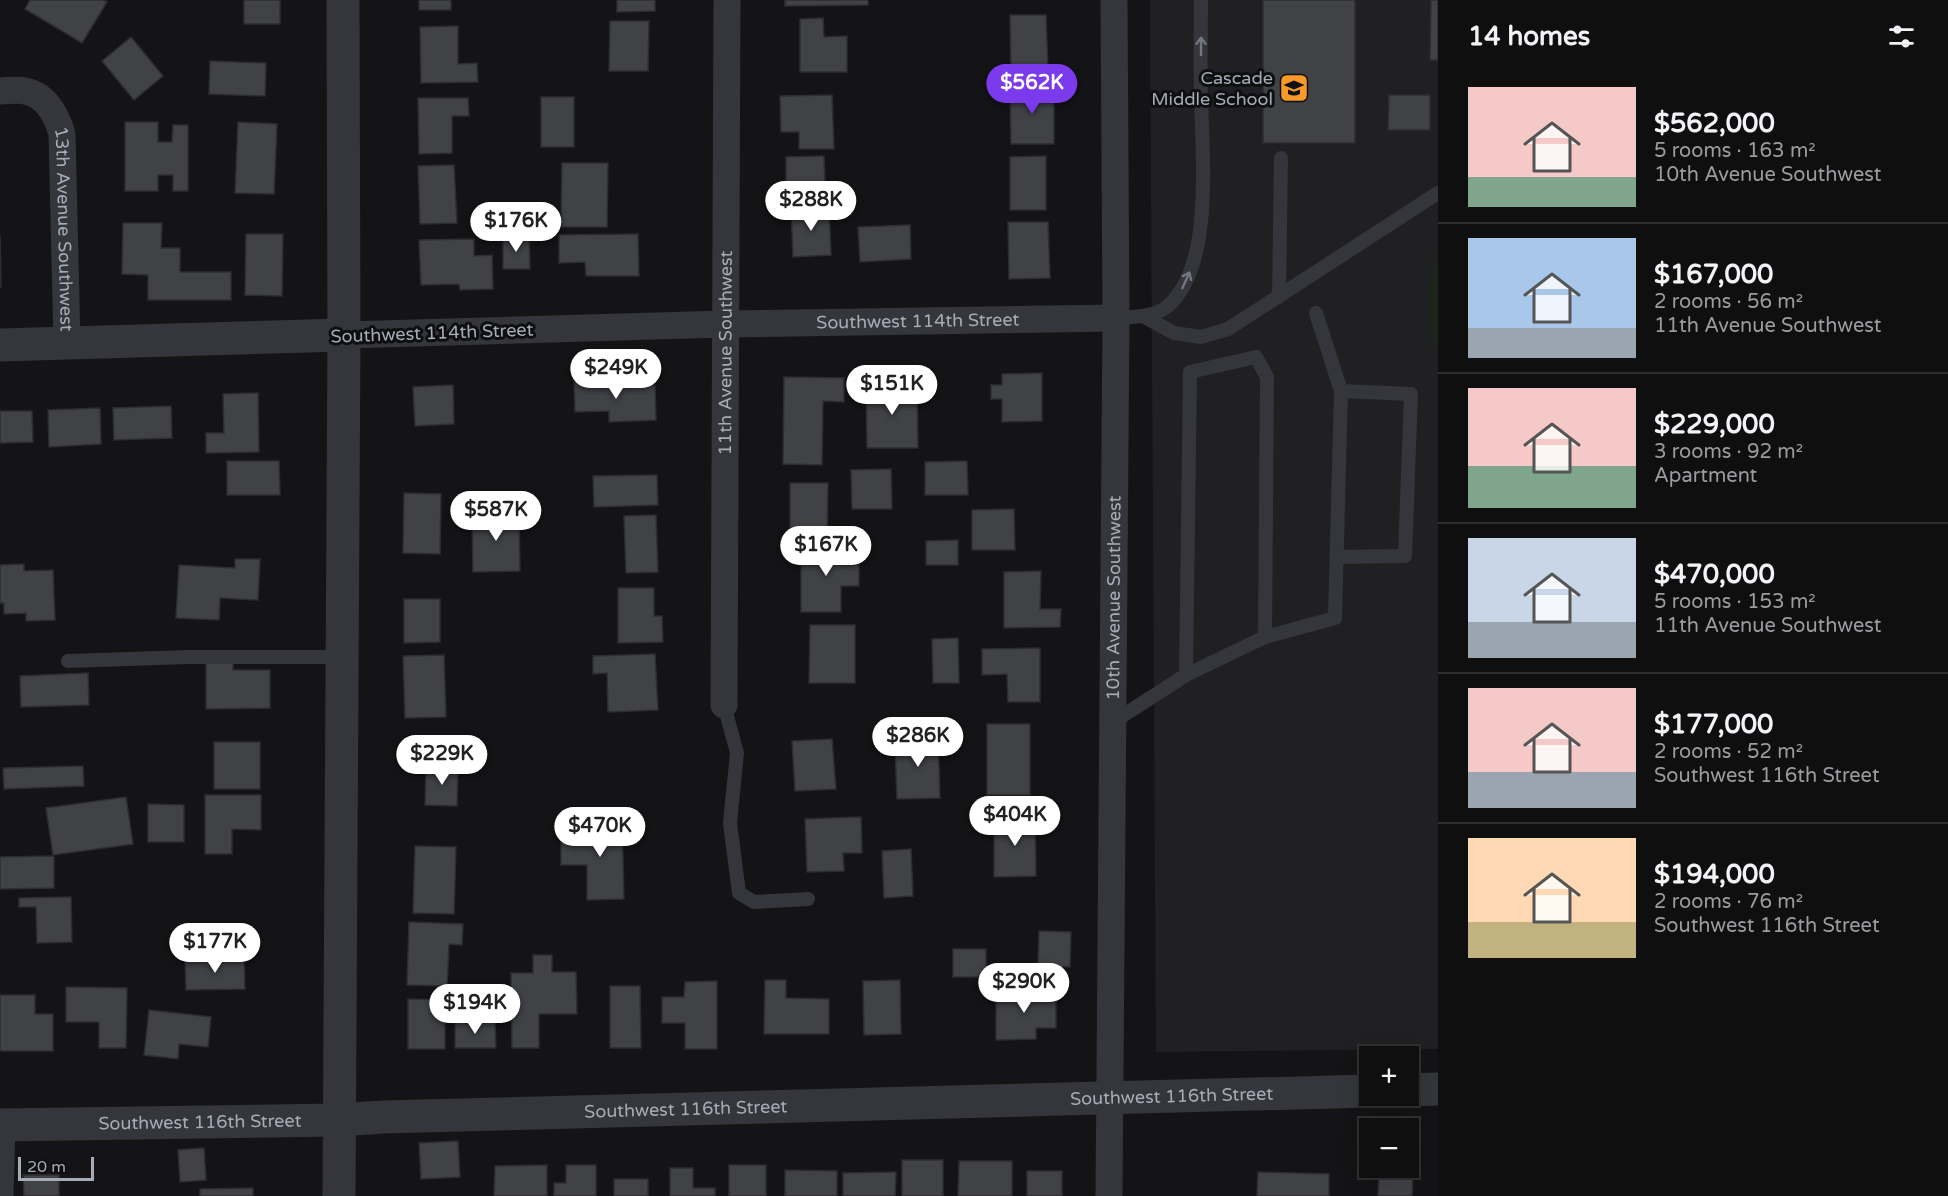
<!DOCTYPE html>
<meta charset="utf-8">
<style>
body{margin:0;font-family:"Varela Round",sans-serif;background:#1d1d1e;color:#f1f3f6;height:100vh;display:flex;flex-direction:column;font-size:22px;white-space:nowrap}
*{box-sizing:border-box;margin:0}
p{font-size:20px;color:#9b9c9f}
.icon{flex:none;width:33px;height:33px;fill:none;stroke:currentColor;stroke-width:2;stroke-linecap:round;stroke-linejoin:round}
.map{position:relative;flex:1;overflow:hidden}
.drawer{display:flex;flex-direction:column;background:#0f0f10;width:510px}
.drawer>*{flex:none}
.tools{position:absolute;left:1359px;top:1046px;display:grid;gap:12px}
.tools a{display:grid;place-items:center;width:60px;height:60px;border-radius:0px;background:#0f0f10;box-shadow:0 6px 24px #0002,0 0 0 2px #2f2f30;font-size:30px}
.scale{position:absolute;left:18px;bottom:15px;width:76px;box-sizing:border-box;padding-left:6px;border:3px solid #a5acb6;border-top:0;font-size:16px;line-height:21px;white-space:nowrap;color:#a5acb6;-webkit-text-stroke:4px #0f0f11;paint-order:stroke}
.price{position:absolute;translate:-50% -51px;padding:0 14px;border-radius:21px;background:#fff;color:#222;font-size:20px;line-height:39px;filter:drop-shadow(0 2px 3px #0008)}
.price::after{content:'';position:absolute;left:50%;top:36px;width:18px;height:14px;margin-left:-9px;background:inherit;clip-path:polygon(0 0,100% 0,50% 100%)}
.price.selected{background:#7c3aed;color:#fff}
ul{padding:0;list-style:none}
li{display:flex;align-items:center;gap:18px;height:150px;padding:0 30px}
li+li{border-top:2px solid #2f2f30}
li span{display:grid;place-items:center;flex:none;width:168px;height:120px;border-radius:0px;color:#555}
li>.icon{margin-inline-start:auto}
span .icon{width:72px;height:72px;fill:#fffc;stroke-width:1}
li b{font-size:26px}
h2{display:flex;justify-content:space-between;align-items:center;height:72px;padding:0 30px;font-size:26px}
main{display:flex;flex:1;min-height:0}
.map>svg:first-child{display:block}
.built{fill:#202023}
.green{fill:#1c241c}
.building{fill:#404246;stroke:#2e2e32;stroke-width:1.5}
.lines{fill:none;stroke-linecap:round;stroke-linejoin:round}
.service{stroke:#35363b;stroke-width:14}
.minor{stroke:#35363b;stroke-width:27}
.tertiary{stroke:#35363b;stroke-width:33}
.oneway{stroke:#73777f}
.labels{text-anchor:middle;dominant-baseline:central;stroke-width:6;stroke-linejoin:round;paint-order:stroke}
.poi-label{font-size:18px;fill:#a5acb6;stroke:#0f0f11;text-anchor:end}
.street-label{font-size:18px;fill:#a5acb6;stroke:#0f0f11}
</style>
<main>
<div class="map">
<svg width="1438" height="1196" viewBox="0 0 1438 1196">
<rect width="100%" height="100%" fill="#141416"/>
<path class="built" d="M1150 0H1438V1049L1156 1052Z"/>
<path class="green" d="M1438 251V354L1430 335 1428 288Z"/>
<g class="building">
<path d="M30 0H103L107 2 82 43 25 9Z"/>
<rect x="244" y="0" width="36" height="24"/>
<rect x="419" y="0" width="32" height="10"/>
<path d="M617 0H655V11L617 12Z"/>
<path d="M785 0H868V5L785 6Z"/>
<rect x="1263" y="0" width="92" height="143"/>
<path d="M1431 0H1438V60H1430Z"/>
<path d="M1010 15H1046L1048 71 1011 72Z"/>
<path d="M823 18 824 37 847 36V72H800V19Z"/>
<path d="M610 21H649L648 71H609Z"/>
<path d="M458 26V64L477 63 478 82 421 83 420 27Z"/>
<path d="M131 37 163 76 134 100 102 61Z"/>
<path d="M210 61 266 63 265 96 209 94Z"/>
<path d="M1054 85V144H1011L1010 86Z"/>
<path d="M832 95 834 149H799V132H781L780 96Z"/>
<path d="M1389 95H1430V130H1388Z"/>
<rect x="541" y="97" width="33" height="50"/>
<path d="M418 98H468L469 116H452V153L419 154Z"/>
<path d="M125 122H158V142H172L173 125H188V191H173V175H158V191H125Z"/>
<path d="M238 122 277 124 274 194 235 193Z"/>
<path d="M824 156 825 183H786V157Z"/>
<path d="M1046 156V210H1010V157Z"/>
<path d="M562 163H608L607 227H561Z"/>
<path d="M454 165 457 223 420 224 418 166Z"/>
<path d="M829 206 831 255 793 257 791 208Z"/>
<path d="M1008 222H1048L1050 278 1009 279Z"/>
<path d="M123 223H162L161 248H180V272H231V300H148V275L122 274Z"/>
<path d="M910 225 911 259 860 262 858 227Z"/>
<path d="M246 234H283L282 296 245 295Z"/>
<path d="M638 234 639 276H586L585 262 559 263V235Z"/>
<path d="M0 236 1 287H0Z"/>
<path d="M503 236H529L530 269H503Z"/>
<path d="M474 239V256L492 255 493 289 460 290 459 284 421 285 419 240Z"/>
<path d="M1042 373V421L1002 422V399H991V385H1002V374Z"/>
<path d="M784 377 844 378V402L823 401 822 465 783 464Z"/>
<path d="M615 380V386L655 385 656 420 609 422V411L575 412 574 381Z"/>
<path d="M866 383H917L918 448H867Z"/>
<path d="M453 385 454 424 415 426 413 387Z"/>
<path d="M258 393 259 452 206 453V433H224L223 394Z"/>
<path d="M171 406 172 438 114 440 113 408Z"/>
<path d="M100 408 101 444 49 447 48 410Z"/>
<path d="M0 411H32L33 442 0 443Z"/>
<path d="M227 461H279L280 495H227Z"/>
<path d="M967 461 968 495H925V462Z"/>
<path d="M891 469 892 509H852L851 470Z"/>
<path d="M657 475 658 505 594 507 593 476Z"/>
<path d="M790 483H828L827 536H790Z"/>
<path d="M404 493 441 494 440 554 403 553Z"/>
<path d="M1014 509 1015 550H972V510Z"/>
<path d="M519 512 520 571 473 572 472 513Z"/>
<path d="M656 515 658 572 626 573 624 516Z"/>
<path d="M958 540V565H926V541Z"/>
<path d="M848 545V565L859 564V586H841V612H801V546Z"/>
<path d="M235 559H260L258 600 220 598 219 620 176 618 179 565 235 568Z"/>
<path d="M24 564V571L53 570 55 620 26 621V613L4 614V603H0V565Z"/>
<path d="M1041 571 1040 609H1061L1060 627 1004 628V572Z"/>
<path d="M618 588H654V616H662L663 642 618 643Z"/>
<path d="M404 599H440V642L404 643Z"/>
<path d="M810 625H855V683H809Z"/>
<path d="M958 638 959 683H933L932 639Z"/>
<path d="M1040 648V702H1008L1007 674 982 675V649Z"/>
<path d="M655 654 658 710 608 712 607 673 593 674V656Z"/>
<path d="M444 655 446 717 405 718 403 656Z"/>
<path d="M206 662H233V670H270V708L206 709Z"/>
<path d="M88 673 89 705 21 707 20 676Z"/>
<rect x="987" y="724" width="43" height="71"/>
<path d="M938 734 940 798 897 799 895 745 914 744V735Z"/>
<path d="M832 739 836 789 795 791 792 741Z"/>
<rect x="214" y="742" width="46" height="47"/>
<path d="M83 766 84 786 4 789 3 768Z"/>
<path d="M426 767 458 768 457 806 425 805Z"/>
<path d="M205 795H261V830L232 829V854H205Z"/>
<path d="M126 797 133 844 53 855 46 808Z"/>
<path d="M148 804 184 805V842H148Z"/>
<path d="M1035 816 1036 876 994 877V817Z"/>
<path d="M622 817 624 899 587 900V865H561V842L586 841V818Z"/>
<path d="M861 817 862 853H843L844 871 807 872 805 819Z"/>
<path d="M415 846 456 847 454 914 413 913Z"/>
<path d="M911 849 913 896 884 898 882 851Z"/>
<path d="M54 856V888L0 889V857Z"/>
<path d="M71 897 72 942 37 943 36 907H19V898Z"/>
<path d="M409 922 463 924 462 945 449 944 447 986 407 985Z"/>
<path d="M1039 931 1071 932 1070 967 1038 966Z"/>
<rect x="953" y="949" width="33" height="28"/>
<path d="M533 955H552V972H576L577 1014H539V1048H512L511 973H533Z"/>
<path d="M244 957 245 989 186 990 185 958Z"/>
<path d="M765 980H786V998L829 999V1034H764Z"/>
<path d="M900 980 901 1034 864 1035 863 981Z"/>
<path d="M717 981V1049H685V1023H662V997H684L685 982Z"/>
<path d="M610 986H640L641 1048H610Z"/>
<path d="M66 987 127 988 126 1048H99V1022H66Z"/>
<path d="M1056 991V1028H1036V1039L996 1040V992Z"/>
<path d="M0 995H35V1014H53V1051H0Z"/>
<path d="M408 999 445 1000V1049H408Z"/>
<path d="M149 1010 211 1017 208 1047 179 1044 178 1059 144 1055Z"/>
<path d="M495 1021 496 1048H455V1022Z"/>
<path d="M458 1141 460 1177 421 1179 419 1143Z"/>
<path d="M204 1148 206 1180 180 1182 178 1150Z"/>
<rect x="902" y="1160" width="41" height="36"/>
<path d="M959 1161H1012V1196H958Z"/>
<path d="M547 1165V1196H494L495 1166Z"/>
<path d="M566 1165H596V1196H554V1183H566Z"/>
<rect x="729" y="1165" width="37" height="31"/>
<path d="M670 1168H693V1188H715V1196H670Z"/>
<path d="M785 1170 837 1171V1196H785Z"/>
<rect x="1027" y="1171" width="35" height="25"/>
<path d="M896 1172 895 1196H843V1173Z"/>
<path d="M1258 1172 1329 1174V1196H1257Z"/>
<path d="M23 1175H59V1196H24Z"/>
<path d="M1379 1175 1413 1176 1412 1196H1378Z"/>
<rect x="614" y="1179" width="34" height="17"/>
<path d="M253 1188V1196H200V1189Z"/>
</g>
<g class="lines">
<g class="service">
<path d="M1279 297 1281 158"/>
<path d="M1316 313 1341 391"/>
<path d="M1143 316 1174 333 1201 337 1228 329 1438 193"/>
<path d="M1116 318C1132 317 1157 317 1169 305 1214 264 1202 153 1201 97 1200 64 1201 32 1201 0"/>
<path d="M68 661 188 657H342"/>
<path d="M1186 675 1190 372 1256 357 1267 377 1265 637"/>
<path d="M724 705 737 753 730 823 739 893 754 902 808 899"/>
<path d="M1113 722 1186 675 1265 637 1335 618 1341 391 1411 394 1405 556 1337 557"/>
</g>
<g class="minor">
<path id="s1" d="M0 91C8 91 18 89 25 91 46 95 57 116 62 134L67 343"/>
<path id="s2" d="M344 335 725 324 1116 318"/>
<path id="s3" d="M724 705 727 0"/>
<path d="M0 1196 2 1125"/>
<path id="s4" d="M1109 1196 1116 318 1114 0"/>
</g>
<g class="tertiary">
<path d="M0 345 344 335"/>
<path d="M1408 1090 1438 1089"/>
<path id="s5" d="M0 1125 338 1120 383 1117 1370 1091"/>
<path d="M339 1196 344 335 343 0"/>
</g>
</g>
<defs><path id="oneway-shaft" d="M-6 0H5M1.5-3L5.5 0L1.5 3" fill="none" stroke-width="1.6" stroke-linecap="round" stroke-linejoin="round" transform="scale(1.5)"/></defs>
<g class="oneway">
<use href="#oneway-shaft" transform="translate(1201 46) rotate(-90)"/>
<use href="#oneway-shaft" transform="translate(1186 280) rotate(-66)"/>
</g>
<defs>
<g id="school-square" transform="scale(1.5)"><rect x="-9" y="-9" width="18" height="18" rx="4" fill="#f79a2a" stroke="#0f0f11"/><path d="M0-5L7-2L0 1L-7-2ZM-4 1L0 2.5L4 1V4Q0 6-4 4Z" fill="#111"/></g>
</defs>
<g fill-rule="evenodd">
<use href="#school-square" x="1294" y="88"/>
</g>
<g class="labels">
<g class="poi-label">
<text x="1273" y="78">Cascade<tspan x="1273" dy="21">Middle School</tspan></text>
</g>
<g class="street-label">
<text stroke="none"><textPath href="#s1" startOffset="180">13th Avenue Southwest</textPath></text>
<text stroke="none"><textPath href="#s2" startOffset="574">Southwest 114th Street</textPath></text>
<text transform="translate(432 333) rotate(-2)">Southwest 114th Street</text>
<text stroke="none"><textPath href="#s3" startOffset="352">11th Avenue Southwest</textPath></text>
<text stroke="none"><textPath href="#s4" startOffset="598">10th Avenue Southwest</textPath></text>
<text stroke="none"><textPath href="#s5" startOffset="1172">Southwest 116th Street</textPath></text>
<text stroke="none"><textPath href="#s5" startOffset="686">Southwest 116th Street</textPath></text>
<text stroke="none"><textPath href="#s5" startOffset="200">Southwest 116th Street</textPath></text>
</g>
</g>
</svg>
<div class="tools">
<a>+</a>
<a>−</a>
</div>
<div class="scale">20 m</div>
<b class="price selected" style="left:1032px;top:115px">$562K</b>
<b class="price" style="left:811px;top:232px">$288K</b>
<b class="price" style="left:516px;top:253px">$176K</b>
<b class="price" style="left:616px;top:400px">$249K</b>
<b class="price" style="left:892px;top:416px">$151K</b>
<b class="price" style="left:496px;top:542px">$587K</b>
<b class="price" style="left:826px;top:577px">$167K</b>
<b class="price" style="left:918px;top:768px">$286K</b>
<b class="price" style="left:442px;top:786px">$229K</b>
<b class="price" style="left:1015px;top:847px">$404K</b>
<b class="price" style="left:600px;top:858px">$470K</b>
<b class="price" style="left:215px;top:974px">$177K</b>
<b class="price" style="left:1024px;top:1014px">$290K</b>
<b class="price" style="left:475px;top:1035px">$194K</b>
</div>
<section class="drawer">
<h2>14 homes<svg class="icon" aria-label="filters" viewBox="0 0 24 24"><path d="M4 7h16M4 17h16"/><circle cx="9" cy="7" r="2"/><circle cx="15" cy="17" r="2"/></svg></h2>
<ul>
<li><span style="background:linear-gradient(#f6c9c9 75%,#7fa58c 0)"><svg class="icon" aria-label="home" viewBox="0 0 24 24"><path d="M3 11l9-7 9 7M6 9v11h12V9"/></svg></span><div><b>$562,000</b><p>5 rooms · 163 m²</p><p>10th Avenue Southwest</p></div></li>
<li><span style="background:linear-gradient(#a9c7e8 75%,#9aa5b1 0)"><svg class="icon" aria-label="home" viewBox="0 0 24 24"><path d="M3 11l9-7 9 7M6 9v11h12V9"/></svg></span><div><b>$167,000</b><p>2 rooms · 56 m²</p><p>11th Avenue Southwest</p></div></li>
<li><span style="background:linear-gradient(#f6c9c9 65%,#7fa58c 0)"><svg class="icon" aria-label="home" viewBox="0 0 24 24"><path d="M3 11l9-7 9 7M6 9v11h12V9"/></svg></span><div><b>$229,000</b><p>3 rooms · 92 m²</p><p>Apartment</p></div></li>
<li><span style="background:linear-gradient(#c9d6e8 70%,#9aa5b1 0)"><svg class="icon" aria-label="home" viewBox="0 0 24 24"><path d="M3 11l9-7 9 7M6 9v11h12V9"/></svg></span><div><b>$470,000</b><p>5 rooms · 153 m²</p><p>11th Avenue Southwest</p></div></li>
<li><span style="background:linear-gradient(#f6c9c9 70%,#9aa5b1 0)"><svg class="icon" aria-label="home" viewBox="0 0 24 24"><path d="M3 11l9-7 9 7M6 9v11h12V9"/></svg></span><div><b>$177,000</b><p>2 rooms · 52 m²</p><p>Southwest 116th Street</p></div></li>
<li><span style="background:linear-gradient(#ffd9b3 70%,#c2b280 0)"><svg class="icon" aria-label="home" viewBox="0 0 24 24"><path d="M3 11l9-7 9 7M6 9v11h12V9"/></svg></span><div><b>$194,000</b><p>2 rooms · 76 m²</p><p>Southwest 116th Street</p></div></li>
</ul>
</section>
</main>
